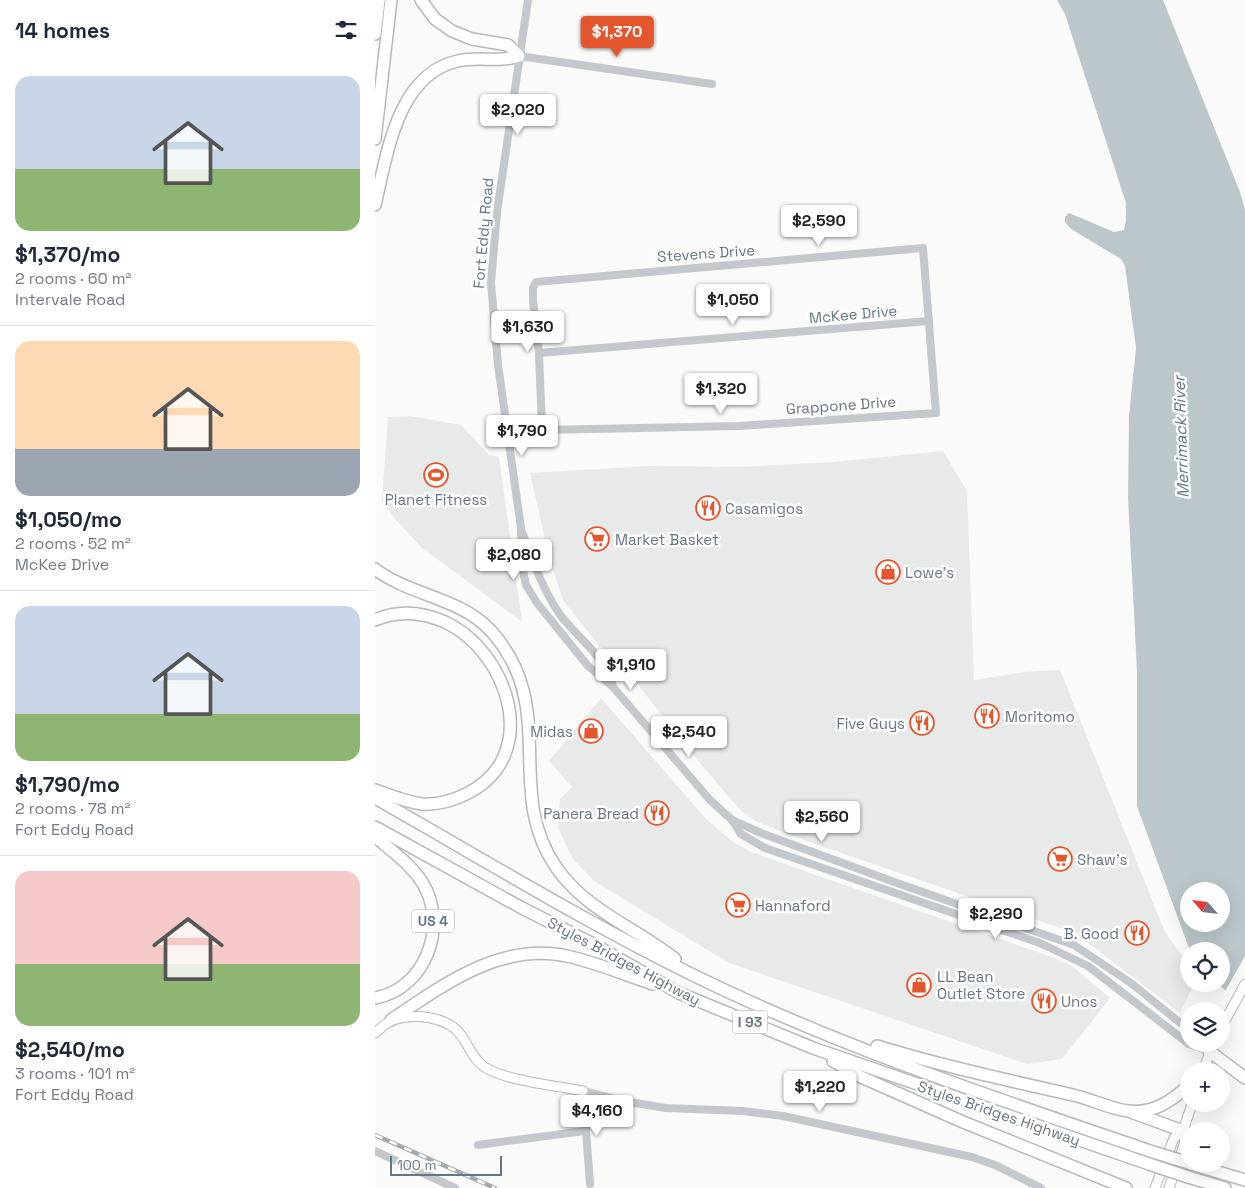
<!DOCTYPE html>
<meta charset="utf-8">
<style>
body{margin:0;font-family:"Space Grotesk",sans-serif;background:#f6f6f7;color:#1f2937;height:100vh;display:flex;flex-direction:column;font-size:19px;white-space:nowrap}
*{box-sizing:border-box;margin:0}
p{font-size:16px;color:#747a83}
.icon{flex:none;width:28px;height:28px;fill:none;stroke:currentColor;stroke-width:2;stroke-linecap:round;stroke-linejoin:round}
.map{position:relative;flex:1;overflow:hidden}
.panel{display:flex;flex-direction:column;background:#fff;width:375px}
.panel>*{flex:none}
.needle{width:32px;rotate:298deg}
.controls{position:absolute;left:805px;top:882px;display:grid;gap:10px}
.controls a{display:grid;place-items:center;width:50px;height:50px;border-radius:50%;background:#fff;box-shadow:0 5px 20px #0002;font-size:25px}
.scale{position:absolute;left:15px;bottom:12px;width:112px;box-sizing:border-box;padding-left:5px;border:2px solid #657683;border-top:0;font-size:14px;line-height:18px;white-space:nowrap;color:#657683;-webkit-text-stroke:4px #fff;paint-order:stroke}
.price{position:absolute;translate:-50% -42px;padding:0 11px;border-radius:5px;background:#fff;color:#222;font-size:16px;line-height:32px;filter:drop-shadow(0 1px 2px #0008)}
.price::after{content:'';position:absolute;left:50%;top:30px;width:15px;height:11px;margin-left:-8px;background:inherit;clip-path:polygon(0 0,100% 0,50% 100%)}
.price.current{background:#e4572e;color:#fff}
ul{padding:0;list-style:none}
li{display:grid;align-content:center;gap:10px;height:265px;padding:0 15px}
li+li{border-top:1px solid #e0e1e3}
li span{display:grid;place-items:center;height:155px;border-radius:15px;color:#555}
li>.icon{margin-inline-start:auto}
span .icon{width:90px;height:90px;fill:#fffc;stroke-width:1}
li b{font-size:21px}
h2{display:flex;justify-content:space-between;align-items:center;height:60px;padding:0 15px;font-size:21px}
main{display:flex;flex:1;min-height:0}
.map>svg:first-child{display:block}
.built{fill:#e8e9e9}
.water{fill:#bbc7cb;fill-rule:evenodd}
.pier{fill:#fafaf8}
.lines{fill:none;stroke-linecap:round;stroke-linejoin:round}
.major-casing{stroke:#b5babe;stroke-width:11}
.highway-casing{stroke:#b4b9bd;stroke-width:14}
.minor{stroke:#c3c8cc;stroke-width:8}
.major{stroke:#fff;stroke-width:9}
.highway{stroke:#fff;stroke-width:11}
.rail-casing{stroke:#a2aab0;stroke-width:4.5}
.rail{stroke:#fff;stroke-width:2.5;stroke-dasharray:8;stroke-linecap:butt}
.highway-bridge-casing{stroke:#b4b9bd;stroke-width:14;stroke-linecap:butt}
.highway-bridge{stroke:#fff;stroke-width:11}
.labels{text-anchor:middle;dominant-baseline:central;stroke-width:5;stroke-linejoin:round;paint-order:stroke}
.shield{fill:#fff;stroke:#939fa8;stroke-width:1}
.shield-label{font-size:14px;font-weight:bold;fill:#657683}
.street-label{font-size:15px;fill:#657683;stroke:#fff}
.poi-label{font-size:15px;fill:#657683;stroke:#fff;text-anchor:start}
.water-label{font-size:16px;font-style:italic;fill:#60757c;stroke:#fff}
</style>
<main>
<section class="panel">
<h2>14 homes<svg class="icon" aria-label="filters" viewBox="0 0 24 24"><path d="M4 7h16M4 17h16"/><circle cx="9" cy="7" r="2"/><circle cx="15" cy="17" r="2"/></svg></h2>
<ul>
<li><span style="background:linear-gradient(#c9d6e8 60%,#8fb573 0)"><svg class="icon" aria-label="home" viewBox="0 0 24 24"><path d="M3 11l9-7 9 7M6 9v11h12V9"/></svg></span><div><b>$1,370/mo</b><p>2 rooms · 60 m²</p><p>Intervale Road</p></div></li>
<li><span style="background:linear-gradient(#ffd9b3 70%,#9aa5b1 0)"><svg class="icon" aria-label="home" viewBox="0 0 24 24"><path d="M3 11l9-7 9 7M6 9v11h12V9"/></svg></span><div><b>$1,050/mo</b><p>2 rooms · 52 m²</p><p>McKee Drive</p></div></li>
<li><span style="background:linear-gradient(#c9d6e8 70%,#8fb573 0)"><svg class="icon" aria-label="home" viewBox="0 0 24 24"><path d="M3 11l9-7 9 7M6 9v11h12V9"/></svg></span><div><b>$1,790/mo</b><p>2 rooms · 78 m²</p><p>Fort Eddy Road</p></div></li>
<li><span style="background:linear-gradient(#f6c9c9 60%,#8fb573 0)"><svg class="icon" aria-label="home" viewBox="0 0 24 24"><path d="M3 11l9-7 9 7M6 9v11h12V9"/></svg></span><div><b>$2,540/mo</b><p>3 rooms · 101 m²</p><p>Fort Eddy Road</p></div></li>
</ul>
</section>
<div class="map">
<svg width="870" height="1188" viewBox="0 0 870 1188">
<rect width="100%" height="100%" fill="#fafaf8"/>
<g class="built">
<path d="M35 416 86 425 114 455 124 457 147 622 46 547 21 520 7 500 13 417Z"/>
<path d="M568 451 592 491 599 680 650 672 685 670 789 930 814 966V984H819L805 1013 700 933 431 841 380 821 366 811 324 762 238 653 225 647 188 600 175 561 155 473 277 466 366 467 459 462Z"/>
<path d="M226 698 330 818 357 841 374 851 438 874 677 957 697 966 735 998 687 1059 652 1064 354 963 219 881 197 858 183 827 185 799 197 787 174 761Z"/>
</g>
<path class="water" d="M682 0H788L865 192 870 210V1008L843 984H846V951H815L762 806V671L753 498 754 416 761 348 750 266 746 259 696 229 690 222V217L694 213 739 232 749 230 751 220V203L690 14ZM814 891H846V924H814Z"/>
<path class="pier" d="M870 956V1010L849 993Z"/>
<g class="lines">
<g class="major-casing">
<g id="major">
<path d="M846 1028 870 984"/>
<path d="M0 1033C5 1029 12 1022 18 1020 39 1013 72 1016 86 1035 94 1046 99 1061 111 1068 137 1082 178 1085 208 1091"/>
<path d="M828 1071 838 1044"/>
<path d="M780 1188 799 1138 808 1131"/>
<path d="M794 1188 810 1142 808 1131 817 1104"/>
</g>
</g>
<g class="highway-casing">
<g id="highway">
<path d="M0 34 4 0"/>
<path d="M0 139 16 0"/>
<path d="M0 205C12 155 22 74 83 61 104 56 124 63 144 56L133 45 97 39 77 31 60 19 46 0"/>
<path d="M0 569C35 596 85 597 116 631 185 707 128 791 181 867 211 911 260 927 300 959"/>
<path d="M0 620C23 610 47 612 70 622 134 652 168 757 91 794 77 801 62 805 47 804 31 802 15 795 0 790"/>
<path d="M0 798C106 858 210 922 320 976 467 1048 623 1099 778 1152"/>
<path d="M0 827 147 908 220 945 304 993 438 1048 774 1164"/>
<path d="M0 836C16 851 35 863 47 882 74 925 51 989 0 998"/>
<path d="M16 1020C67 986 122 944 187 955 218 961 248 974 278 984"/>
<path d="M502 1046C567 1066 632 1080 698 1095 716 1099 735 1109 753 1111 778 1114 797 1101 814 1085"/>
<path d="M834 1051 870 1078"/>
<path d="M458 1061 484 1076 588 1122 751 1188"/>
<path d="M756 1112 808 1131"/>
<path d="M816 1164 870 1180"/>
<path d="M813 1177 850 1188"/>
</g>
</g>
<g class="minor">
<path d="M153 0 122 212 116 283 123 365 146 528 147 566 151 585 162 603 213 666 238 687 335 800 357 820 386 833 522 883 699 945 756 983 814 1030"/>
<path d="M144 56 337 84"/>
<path d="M164 353 554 321"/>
<path d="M132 432 167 430 364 426 561 413 548 248 161 282 158 288V300L164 353 167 430"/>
<path d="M147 532C158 561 168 591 186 616 204 639 231 657 238 687"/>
<path d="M357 820 366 834 390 848 665 943 713 966 814 1044"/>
<path d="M814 1044 834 1051"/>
<path d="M103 1145 210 1131"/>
<path d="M0 1151 80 1188"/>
<path d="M215 1184 208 1091 248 1101 291 1108 368 1111 408 1116 597 1157 620 1165 666 1188"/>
</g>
<use href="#major" class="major"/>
<use href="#highway" class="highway"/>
<g class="rail-casing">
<path id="rail" d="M0 1135 120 1188"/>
</g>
<use href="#rail" class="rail"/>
<g class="highway-bridge-casing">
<g id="highway-bridge">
<path d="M778 1152 814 1163"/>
<path d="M774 1164 813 1177"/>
</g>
</g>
<use href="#highway-bridge" class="highway-bridge"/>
</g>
<defs>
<g id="stadium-ring" transform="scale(1.25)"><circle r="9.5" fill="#fff" stroke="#e4572e" stroke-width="1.5"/><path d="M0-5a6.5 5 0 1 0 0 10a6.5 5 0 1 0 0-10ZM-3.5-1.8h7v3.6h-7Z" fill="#e4572e"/></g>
<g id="restaurant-ring" transform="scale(1.25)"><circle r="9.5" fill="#fff" stroke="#e4572e" stroke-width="1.5"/><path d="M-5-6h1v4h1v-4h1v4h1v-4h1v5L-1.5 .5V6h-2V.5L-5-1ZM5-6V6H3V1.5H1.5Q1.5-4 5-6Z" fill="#e4572e"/></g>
<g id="supermarket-ring" transform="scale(1.25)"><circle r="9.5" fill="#fff" stroke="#e4572e" stroke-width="1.5"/><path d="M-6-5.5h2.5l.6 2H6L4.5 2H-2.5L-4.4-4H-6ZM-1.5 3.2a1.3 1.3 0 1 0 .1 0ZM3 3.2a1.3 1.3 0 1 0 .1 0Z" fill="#e4572e"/></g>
<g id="shop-ring" transform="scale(1.25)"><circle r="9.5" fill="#fff" stroke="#e4572e" stroke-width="1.5"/><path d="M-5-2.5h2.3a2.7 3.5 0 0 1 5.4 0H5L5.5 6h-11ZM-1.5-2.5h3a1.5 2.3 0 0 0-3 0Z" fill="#e4572e"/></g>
</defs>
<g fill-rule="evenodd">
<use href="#stadium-ring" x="61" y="475"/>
<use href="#restaurant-ring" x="333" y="508"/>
<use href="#supermarket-ring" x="222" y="539"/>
<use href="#shop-ring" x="513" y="572"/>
<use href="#restaurant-ring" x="612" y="716"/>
<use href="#restaurant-ring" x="547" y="723"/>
<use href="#shop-ring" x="216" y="731"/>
<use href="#restaurant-ring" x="282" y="813"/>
<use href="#supermarket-ring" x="685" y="859"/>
<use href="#supermarket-ring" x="363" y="905"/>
<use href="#restaurant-ring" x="762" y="933"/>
<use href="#shop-ring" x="544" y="985"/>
<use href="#restaurant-ring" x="669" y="1001"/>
</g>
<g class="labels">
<g class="shield">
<rect x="37" y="909.5" width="42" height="23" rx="4"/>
<rect x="357.5" y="1010.5" width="35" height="23" rx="4"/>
</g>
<g class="shield-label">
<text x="58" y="921">US 4</text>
<text x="375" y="1022">I 93</text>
</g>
<g class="street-label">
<text transform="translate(108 233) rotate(-85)">Fort Eddy Road</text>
<text transform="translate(331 253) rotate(-4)">Stevens Drive</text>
<text transform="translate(478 314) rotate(-5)">McKee Drive</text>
<text transform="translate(466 405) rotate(-4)">Grappone Drive</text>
<text transform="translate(249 961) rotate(28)">Styles Bridges Highway</text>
<text transform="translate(624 1113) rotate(19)">Styles Bridges Highway</text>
</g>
<g class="poi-label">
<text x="61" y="499" text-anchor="middle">Planet Fitness</text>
<text x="350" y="508">Casamigos</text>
<text x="240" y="539">Market Basket</text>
<text x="530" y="572">Lowe's</text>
<text x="630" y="716">Moritomo</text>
<text x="530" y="723" text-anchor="end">Five Guys</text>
<text x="198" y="731" text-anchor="end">Midas</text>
<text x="264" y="813" text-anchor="end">Panera Bread</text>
<text x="702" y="859">Shaw's</text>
<text x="380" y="905">Hannaford</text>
<text x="744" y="933" text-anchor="end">B. Good</text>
<text x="562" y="976">LL Bean<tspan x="562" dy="17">Outlet Store</tspan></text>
<text x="686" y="1001">Unos</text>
</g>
<g class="water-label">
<text transform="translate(806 437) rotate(-92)">Merrimack River</text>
</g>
</g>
</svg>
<div class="controls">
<a><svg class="needle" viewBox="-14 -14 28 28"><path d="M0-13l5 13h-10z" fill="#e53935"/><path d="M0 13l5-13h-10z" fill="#747a83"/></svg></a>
<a><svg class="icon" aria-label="locate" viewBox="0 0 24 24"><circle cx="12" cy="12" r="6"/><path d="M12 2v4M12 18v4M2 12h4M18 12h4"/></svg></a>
<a><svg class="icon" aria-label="layers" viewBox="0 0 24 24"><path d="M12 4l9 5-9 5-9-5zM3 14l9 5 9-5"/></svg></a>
<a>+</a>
<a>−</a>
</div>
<div class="scale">100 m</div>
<b class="price current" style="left:242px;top:58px">$1,370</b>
<b class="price" style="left:143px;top:136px">$2,020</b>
<b class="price" style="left:444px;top:247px">$2,590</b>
<b class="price" style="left:358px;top:326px">$1,050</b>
<b class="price" style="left:153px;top:353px">$1,630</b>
<b class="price" style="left:346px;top:415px">$1,320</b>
<b class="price" style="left:147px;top:457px">$1,790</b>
<b class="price" style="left:139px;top:581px">$2,080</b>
<b class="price" style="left:256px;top:691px">$1,910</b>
<b class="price" style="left:314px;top:758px">$2,540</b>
<b class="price" style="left:447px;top:843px">$2,560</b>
<b class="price" style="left:621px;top:940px">$2,290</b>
<b class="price" style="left:445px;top:1113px">$1,220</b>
<b class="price" style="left:222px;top:1137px">$4,160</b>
</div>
</main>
